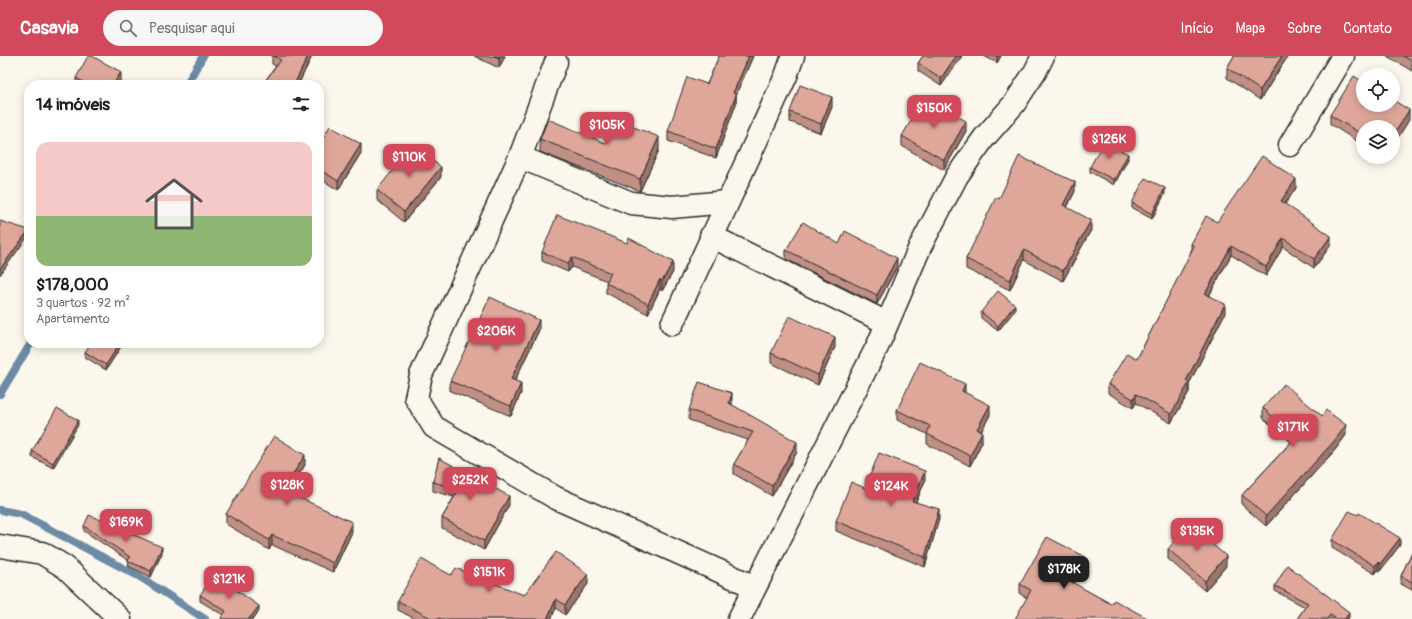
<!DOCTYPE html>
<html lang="pt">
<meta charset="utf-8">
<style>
body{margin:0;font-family:Pangolin,sans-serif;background:#f6f6f6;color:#222;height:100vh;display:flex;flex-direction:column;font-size:15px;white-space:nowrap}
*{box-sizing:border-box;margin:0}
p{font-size:13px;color:#767676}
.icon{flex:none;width:22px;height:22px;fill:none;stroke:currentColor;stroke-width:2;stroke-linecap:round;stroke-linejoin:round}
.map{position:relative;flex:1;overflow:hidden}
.sheet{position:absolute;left:24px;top:24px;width:300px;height:268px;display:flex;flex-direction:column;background:#fff;border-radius:16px;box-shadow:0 2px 10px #0003}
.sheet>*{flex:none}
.controls{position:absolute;left:1356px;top:12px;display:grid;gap:8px}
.controls a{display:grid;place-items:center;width:44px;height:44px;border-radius:50%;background:#fff;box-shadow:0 2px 10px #0003;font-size:20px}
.price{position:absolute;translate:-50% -34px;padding:0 9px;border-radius:8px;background:#d1495b;color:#fff;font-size:13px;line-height:26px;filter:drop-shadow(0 1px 2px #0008)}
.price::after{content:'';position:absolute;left:50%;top:24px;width:12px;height:9px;margin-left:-6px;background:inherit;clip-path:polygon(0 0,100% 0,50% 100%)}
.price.selected{background:#222;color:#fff}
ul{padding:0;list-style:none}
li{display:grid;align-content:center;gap:8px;height:212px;padding:0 12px}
li span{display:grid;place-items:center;height:124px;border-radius:12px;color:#555}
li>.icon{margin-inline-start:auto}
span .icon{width:72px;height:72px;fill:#fffc;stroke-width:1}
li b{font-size:17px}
h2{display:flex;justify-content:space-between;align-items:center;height:48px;padding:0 12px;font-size:17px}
header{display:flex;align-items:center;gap:24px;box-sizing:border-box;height:56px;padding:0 20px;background:#d1495b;color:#fff}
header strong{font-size:19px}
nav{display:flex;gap:22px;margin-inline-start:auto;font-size:14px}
.search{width:280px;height:36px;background:#f6f6f6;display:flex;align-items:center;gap:10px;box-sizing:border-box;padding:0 14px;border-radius:22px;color:#767676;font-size:15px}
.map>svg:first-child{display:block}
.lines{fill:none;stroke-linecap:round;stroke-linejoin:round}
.stream{stroke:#6c8ba4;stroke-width:8}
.street-casing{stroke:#2b2b2b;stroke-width:25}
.street{stroke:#fbf7ec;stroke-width:22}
.wall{fill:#c09084;stroke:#2b2b2b}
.shaded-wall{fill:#9c756c;stroke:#2b2b2b}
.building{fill:#dfa79a;stroke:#2b2b2b}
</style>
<header>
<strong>Casavia</strong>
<div class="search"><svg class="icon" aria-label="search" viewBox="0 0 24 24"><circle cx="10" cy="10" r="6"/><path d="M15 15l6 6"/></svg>Pesquisar aqui</div>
<nav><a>Início</a><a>Mapa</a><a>Sobre</a><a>Contato</a></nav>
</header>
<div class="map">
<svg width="1412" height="563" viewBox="0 0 1412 563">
<rect width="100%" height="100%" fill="#fbf7ec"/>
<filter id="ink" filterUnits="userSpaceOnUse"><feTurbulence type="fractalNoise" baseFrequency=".025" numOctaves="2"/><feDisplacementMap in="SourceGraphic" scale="8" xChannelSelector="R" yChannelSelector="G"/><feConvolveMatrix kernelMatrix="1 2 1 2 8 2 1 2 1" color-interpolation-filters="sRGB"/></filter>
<g filter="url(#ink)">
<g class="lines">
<g class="stream">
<path d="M186 29 203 0"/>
<path d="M0 338 31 287"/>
<path d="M0 454 21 458 140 521 205 563"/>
</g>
<g class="street-casing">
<g id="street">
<path d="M556 6 520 101 421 319 416 342 434 371 556 442 755 531"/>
<path d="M1290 89 1343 0"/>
<path d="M520 101 631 147 672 151 727 146"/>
<path d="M711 180 887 267"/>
<path d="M672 268 786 20 793 0"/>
<path d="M0 490 42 497 65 511 120 563"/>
<path d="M739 563 878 289 920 191 957 120 984 82 1014 48 1035 16 1043 0"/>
</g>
</g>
<use href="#street" class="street"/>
</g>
<g class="wall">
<path d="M272 0H312L298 29H262L276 10 272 8Z"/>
<path d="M474 0H505L499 12Z"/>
<path d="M719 0H753L736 39V48L716 102 668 85V75L707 28Z"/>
<path d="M923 0H962L941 30 918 15V7Z"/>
<path d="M984 0H1001L997 7Z"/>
<path d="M1234 0H1288L1260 44 1227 22V12Z"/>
<path d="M1387 0H1412V15Z"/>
<path d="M76 22 121 25 119 29H76Z"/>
<path d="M832 51 821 77 790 66V56Z"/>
<path d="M1330 59 1409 64 1363 71V89L1330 68Z"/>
<path d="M966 75 944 114 902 90V80Z"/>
<path d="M319 79 323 82 361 97 338 134 319 122Z"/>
<path d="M540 83 605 87 659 94 640 135 540 96Z"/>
<path d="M1128 103 1114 129 1090 116V111Z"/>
<path d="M441 121 404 166 377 144V134Z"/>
<path d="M1296 132 1285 148 1331 189 1314 212 1283 191 1266 220 1231 199 1209 240 1225 257 1189 328V336L1171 367 1136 347 1133 352 1108 337V328L1137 303 1191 197V188L1217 166Z"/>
<path d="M1075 135 1067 152 1091 174 1063 225 1024 204 1010 234 966 213V203L999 143Z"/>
<path d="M1165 137 1152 163 1132 152V147Z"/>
<path d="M839 188 897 211 877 248 786 203V194Z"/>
<path d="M542 196 673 216 662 235 660 233 648 258 606 237V227L607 225 572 211 568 216 542 205Z"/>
<path d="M1015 254 998 275 981 262V256Z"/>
<path d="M539 274 515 324 521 337 511 360 450 335V325Z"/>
<path d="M122 287V289L106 314 85 301V296Z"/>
<path d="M835 291 818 329 771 307V297Z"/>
<path d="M965 337 990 359 981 375 982 386 970 410 927 388V378L897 364V354Z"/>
<path d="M732 347V349L797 396 772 440 734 418V408L748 384 689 364V354Z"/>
<path d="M1263 352 1346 379 1335 394 1266 470 1242 449V439L1291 386 1263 362Z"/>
<path d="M78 369 53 412 32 401V395Z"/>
<path d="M439 402 509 449 484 494 442 472V462L454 441 433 435V426Z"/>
<path d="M305 409 288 436 352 476 333 516 272 489 269 494 226 468V458Z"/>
<path d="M925 425 916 446 939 463 925 511 836 475V465L865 432Z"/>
<path d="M84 470 162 497 151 521 128 510 129 505 84 475Z"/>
<path d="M1332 484 1400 489 1380 515 1378 514 1375 518 1332 492Z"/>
<path d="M1168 493 1226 510 1205 535 1168 503Z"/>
<path d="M1412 496V534L1401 528V520Z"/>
<path d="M1084 510 1074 528 1111 548 1149 563 1027 542 1020 538V528Z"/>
<path d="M451 519 524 539 588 528 565 559 556 552 551 563H415L398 554V545Z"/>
<path d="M1275 530 1349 561 1348 563H1297L1305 551 1275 535Z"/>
<path d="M200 539 259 555 253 563H221L223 559 200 545Z"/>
</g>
<g class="shaded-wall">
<path d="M308 0H312L298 29H294Z"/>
<path d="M500 0H505L499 12V2Z"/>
<path d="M749 0H753L736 39V48L716 102V93L733 37Z"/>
<path d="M956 0H962L941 30V22Z"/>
<path d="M997 0H1001L997 7Z"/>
<path d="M1282 0H1288L1260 44V34Z"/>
<path d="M121 16V25L119 29H113Z"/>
<path d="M832 41V51L821 77V68Z"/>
<path d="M1409 54V64L1393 90V80Z"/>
<path d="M966 65V75L944 114V104Z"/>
<path d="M659 81V94L640 135V123Z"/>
<path d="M361 88V97L338 134V125Z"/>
<path d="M1128 98V103L1114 129V124Z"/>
<path d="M441 111V121L404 166V156Z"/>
<path d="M1296 123V132L1281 154V145Z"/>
<path d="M1075 126V135L1063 159V149Z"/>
<path d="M1165 132V137L1152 163V158Z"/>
<path d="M1091 164V174L1063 225V215Z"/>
<path d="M29 174V179L0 219V213Z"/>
<path d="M1331 180V189L1314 212V203Z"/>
<path d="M1283 182V191L1266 220V211Z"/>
<path d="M1231 190V199L1205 247V238Z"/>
<path d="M1024 194V204L1010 234V224Z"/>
<path d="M572 201V211L568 216V207Z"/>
<path d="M897 202V211L877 248V239Z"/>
<path d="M673 206V216L662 235V225Z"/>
<path d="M660 223V233L648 258V248Z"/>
<path d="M1225 248V257L1189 328V336L1171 367V358L1186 325Z"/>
<path d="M1015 249V254L998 275V270Z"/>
<path d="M539 264V274L511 333V323Z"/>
<path d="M835 281V291L818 329V319Z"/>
<path d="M120 287H122V289L106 314V309Z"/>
<path d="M521 327V337L511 360V350Z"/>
<path d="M965 328V338L962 335Z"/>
<path d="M732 337V347L729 357V347Z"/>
<path d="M1136 338V347L1133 352V343Z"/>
<path d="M990 349V359L977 383V373Z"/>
<path d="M78 364V369L53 412V407Z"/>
<path d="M1346 369V379L1335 394 1266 470V460Z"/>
<path d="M982 376V386L970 410V400Z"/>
<path d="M797 386V396L772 440V430Z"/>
<path d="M305 399V409L283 444V434Z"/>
<path d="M925 415V425L912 455V445Z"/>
<path d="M509 440V449L484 494V485Z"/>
<path d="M939 453V463L925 511V501Z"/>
<path d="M352 466V476L333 516V507Z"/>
<path d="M272 479V489L269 494V484Z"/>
<path d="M1400 482V489L1380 515V508Z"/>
<path d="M162 491V497L151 521V515Z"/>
<path d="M1084 500V510L1070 535V525Z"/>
<path d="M1226 500V510L1205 535V525Z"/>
<path d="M1378 506V514L1375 518V510Z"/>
<path d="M588 518V528L565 559V549Z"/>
<path d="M556 543V552L551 563H547Z"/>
<path d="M259 550V555L253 563H249Z"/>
<path d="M1349 556V561L1348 563H1345Z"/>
</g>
<g class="building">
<path d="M88 0H92L121 16 113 29H89L76 22Z"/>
<path d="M274 0H308L294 29H262L281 4Z"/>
<path d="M494 0H500L499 2Z"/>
<path d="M719 0H749L733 37 736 39 716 93 668 75 687 21 707 28Z"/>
<path d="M923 0H956L941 22 918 7Z"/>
<path d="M1234 0H1282L1260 34 1227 12Z"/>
<path d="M1403 0H1412V5Z"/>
<path d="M1354 20 1363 26V49H1393V44L1409 54 1393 80V71H1363V79L1330 59Z"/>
<path d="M800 29 832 41 821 68 790 56Z"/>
<path d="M924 42 966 65 944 104 902 80Z"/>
<path d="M548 63 605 87 616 64 659 81 640 123 540 83Z"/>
<path d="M330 70 361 88 338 125 319 113V79L323 82Z"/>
<path d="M1104 85 1128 98 1114 124 1090 111Z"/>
<path d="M413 89 441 111 404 156 377 134Z"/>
<path d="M1019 100 1075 126 1063 149 1091 164 1063 215 1024 194 1010 224 966 203 996 141 999 143Z"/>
<path d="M1262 100 1296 123 1281 145 1331 180 1314 203 1283 182 1266 211 1231 190 1205 238 1225 248 1186 325 1189 327 1171 358 1136 338 1133 343 1108 328 1127 297 1137 303 1194 190 1191 188 1206 160 1217 166Z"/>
<path d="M1145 122 1165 132 1152 158 1132 147Z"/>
<path d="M557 159 627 187 629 182 673 206 662 225 660 223 648 248 606 227 611 217 572 201 568 207 542 196Z"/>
<path d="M0 165 29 174 0 213Z"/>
<path d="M803 166 839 188 845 175 897 202 877 239 786 194Z"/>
<path d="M998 235 1015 249 998 270 981 256Z"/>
<path d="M490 241 539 264 511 323 521 327 511 350 450 325Z"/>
<path d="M789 260 835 281 818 319 771 297Z"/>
<path d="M91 287H120L106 309 85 296Z"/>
<path d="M920 306 965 328 962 335 990 349 977 373 982 376 970 400 927 378 930 370 897 354Z"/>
<path d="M699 326 732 337 729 347 797 386 772 430 734 408 753 376 689 354Z"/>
<path d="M1284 328 1322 360 1326 354 1346 369 1335 384 1266 460 1242 439 1296 381 1263 352Z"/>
<path d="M57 352 78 364 53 407 32 395Z"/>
<path d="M274 380 305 399 283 434 352 466 333 507 272 479 269 484 226 458Z"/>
<path d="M879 397 925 415 912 445 939 453 925 501 836 465 851 426 865 432Z"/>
<path d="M439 402 509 440 484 485 442 462 459 433 433 426Z"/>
<path d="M1349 455 1358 459 1359 457 1400 482 1380 508 1378 506 1375 510 1332 484Z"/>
<path d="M89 459 162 491 151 515 128 505 130 501 84 470Z"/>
<path d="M1189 468 1226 500 1205 525 1168 493Z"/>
<path d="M1047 481 1084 500 1070 525 1111 548 1114 544 1149 563H1015L1031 534 1020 528Z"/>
<path d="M556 496 588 518 565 549 556 543 547 563H441L439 562V563H433L398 545 421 503 451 519 456 512 524 539Z"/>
<path d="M1412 496V526L1401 520Z"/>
<path d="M1287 509 1349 556 1345 563H1337L1330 559 1327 563H1297L1308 547 1275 530Z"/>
<path d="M214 518 259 550 249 563H222L221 562 226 555 200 539Z"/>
</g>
</g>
</svg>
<div class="controls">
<a><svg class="icon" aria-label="locate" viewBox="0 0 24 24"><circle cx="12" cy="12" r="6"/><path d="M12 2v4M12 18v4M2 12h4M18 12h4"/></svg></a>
<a><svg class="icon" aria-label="layers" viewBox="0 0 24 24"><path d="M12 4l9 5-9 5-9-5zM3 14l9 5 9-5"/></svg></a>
</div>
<b class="price" style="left:934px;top:73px">$150K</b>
<b class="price" style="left:607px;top:90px">$105K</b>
<b class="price" style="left:1109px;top:104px">$126K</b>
<b class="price" style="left:409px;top:122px">$110K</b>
<b class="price" style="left:496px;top:296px">$206K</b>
<b class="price" style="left:1293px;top:392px">$171K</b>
<b class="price" style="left:470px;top:445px">$252K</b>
<b class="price" style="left:287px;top:450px">$128K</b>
<b class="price" style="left:891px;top:451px">$124K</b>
<b class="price" style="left:126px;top:487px">$169K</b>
<b class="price" style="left:1197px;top:496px">$135K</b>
<b class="price selected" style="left:1064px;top:534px">$178K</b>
<b class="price" style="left:489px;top:537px">$151K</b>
<b class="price" style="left:229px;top:544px">$121K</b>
<section class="sheet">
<h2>14 imóveis<svg class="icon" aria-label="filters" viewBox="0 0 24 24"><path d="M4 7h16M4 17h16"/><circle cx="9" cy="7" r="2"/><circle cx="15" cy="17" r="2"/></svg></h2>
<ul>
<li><span style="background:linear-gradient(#f6c9c9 60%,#8fb573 0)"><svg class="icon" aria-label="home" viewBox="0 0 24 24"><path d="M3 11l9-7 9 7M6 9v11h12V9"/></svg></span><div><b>$178,000</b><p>3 quartos · 92 m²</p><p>Apartamento</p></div></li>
</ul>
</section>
</div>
